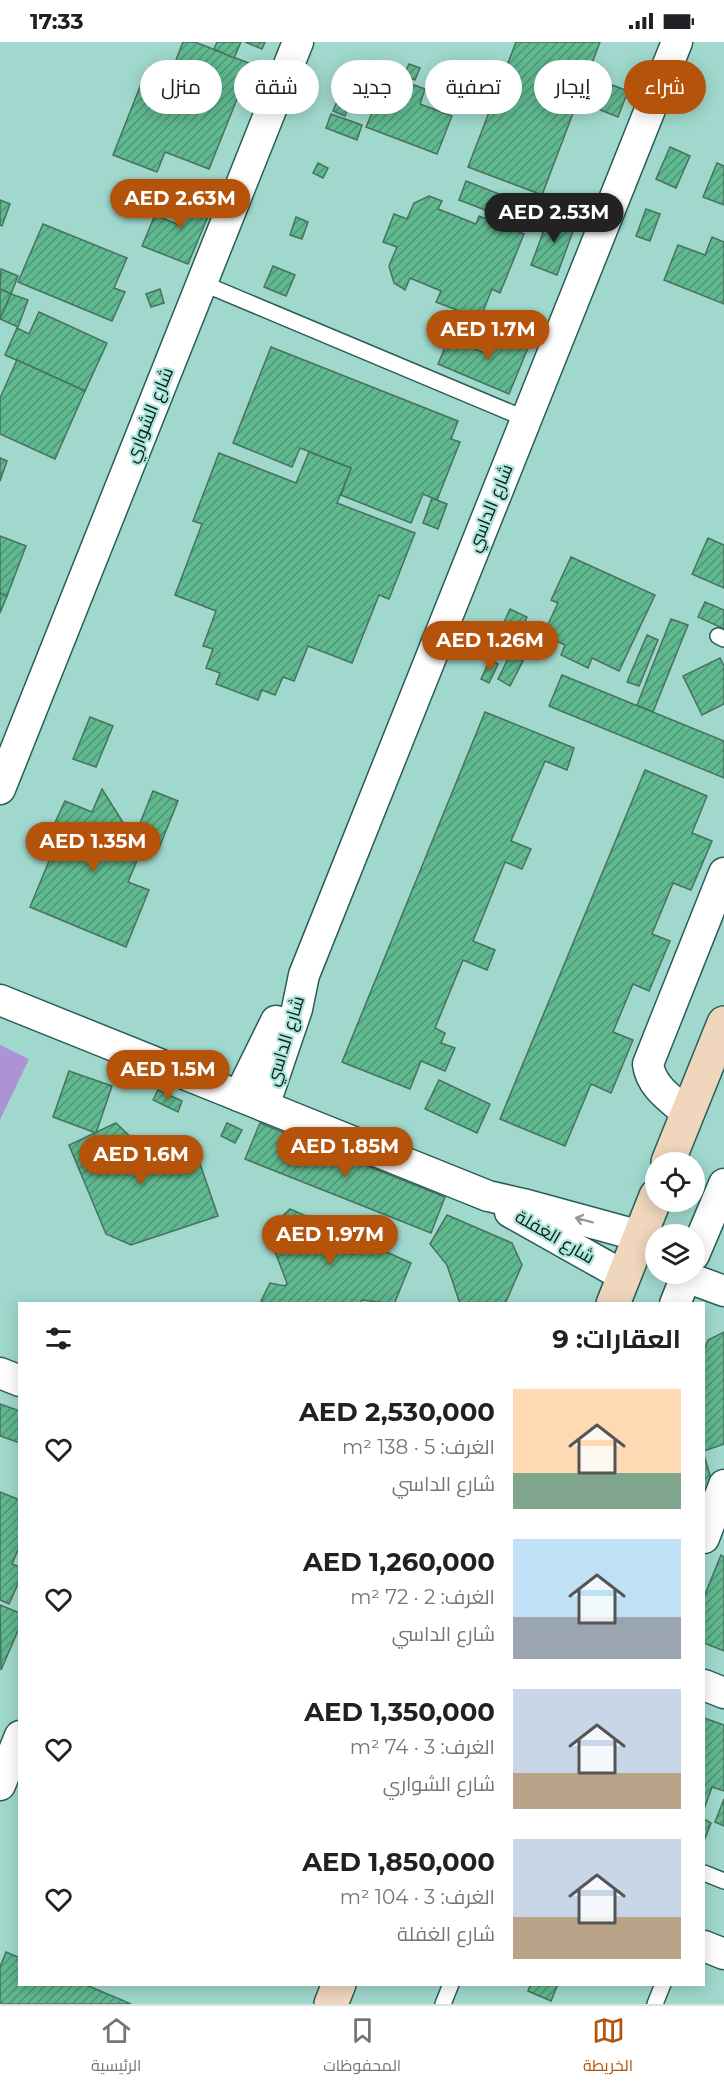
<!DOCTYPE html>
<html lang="ar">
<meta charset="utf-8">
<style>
body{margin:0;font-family:Montserrat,Cairo,sans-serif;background:#f6f6f6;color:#202124;direction:rtl;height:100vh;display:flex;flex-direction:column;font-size:22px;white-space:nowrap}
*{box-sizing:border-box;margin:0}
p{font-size:20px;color:#757577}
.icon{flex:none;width:33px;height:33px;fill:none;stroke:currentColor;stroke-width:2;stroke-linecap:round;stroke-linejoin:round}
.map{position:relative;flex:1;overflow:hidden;direction:ltr}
.sheet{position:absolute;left:18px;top:1260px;width:687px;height:684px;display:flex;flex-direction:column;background:#fff;border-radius:0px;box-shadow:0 3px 15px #0003;direction:rtl}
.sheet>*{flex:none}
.top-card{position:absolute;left:18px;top:18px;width:688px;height:54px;direction:rtl;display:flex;gap:12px}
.controls{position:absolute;left:645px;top:1110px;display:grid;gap:12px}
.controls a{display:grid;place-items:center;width:60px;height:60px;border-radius:50%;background:#fff;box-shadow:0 3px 15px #0003;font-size:30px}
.price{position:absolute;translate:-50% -51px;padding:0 14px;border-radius:21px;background:#b45309;color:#fff;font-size:20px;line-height:39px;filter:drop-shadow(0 2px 3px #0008)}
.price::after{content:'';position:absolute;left:50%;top:36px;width:18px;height:14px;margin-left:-9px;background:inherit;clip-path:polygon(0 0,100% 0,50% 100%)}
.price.active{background:#222;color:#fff}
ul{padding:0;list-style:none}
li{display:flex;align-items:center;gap:18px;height:150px;padding:0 24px}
li span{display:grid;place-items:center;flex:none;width:168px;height:120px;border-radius:0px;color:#555}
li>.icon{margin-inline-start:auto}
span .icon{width:72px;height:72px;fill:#fffc;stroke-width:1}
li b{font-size:26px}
h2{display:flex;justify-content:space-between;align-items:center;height:72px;padding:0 24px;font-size:26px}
.tag{padding:0 21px;border-radius:27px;background:#fff;box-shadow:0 3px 15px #0003;font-size:21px;line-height:54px}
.tag.active{background:#b45309;color:#fff}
.status{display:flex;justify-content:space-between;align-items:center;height:42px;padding:0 30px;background:#fff;direction:ltr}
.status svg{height:16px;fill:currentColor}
.menu{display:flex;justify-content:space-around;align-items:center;height:84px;border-top:2px solid #e0e0e0;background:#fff;font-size:16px;color:#757577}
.menu a{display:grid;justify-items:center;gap:3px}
.menu .active{color:#b45309}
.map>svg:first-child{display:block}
.pitch{fill:#ac93d5}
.building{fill:url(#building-hatch);stroke:#47725d;stroke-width:1.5}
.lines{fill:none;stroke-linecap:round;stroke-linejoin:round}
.lane-casing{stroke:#285e56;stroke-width:18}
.street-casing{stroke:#285e56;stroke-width:33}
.secondary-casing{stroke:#285e56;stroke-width:36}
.lane{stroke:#fff;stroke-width:15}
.street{stroke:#fff;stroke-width:30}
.secondary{stroke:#efd6bc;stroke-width:33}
.oneway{stroke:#909a99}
.labels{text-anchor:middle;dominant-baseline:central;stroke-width:4.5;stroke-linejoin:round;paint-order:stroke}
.street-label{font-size:18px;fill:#081f1c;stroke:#ade5da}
</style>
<div class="status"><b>17:33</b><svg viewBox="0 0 49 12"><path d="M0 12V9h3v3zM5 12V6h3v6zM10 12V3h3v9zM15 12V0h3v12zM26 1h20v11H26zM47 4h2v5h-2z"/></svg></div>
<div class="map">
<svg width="724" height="1962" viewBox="0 0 724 1962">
<defs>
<pattern id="building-hatch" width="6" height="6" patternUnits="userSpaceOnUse" patternTransform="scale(1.5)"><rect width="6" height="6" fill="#61b990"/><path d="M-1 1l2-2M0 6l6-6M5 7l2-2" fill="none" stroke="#4e9675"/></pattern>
</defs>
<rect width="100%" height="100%" fill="#a0d8cd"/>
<path class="pitch" d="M0 1003 29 1017 0 1078Z"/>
<g class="building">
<path d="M183 0H195L251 22 209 127 165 110 157 130 113 113 145 32 167 41Z"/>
<path d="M217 0H241L234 16 214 7Z"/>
<path d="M245 0H265L262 7Z"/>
<path d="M516 0H600L542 153 468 125Z"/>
<path d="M409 22 420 26 415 38 404 33Z"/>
<path d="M352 25 361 29 354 44 345 40Z"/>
<path d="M387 33 425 47 420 62 452 74 437 112 366 85 374 66 367 64 376 41 383 44Z"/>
<path d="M588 34 628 49 618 75 578 59Z"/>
<path d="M338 57 350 61 345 74 333 69Z"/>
<path d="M331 72 362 83 357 98 326 86Z"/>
<path d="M670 105 690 114 676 146 656 137Z"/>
<path d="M318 121 328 126 323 136 313 131Z"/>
<path d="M717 121 724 124V163L703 155Z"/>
<path d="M466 139 550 172 543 190 459 158Z"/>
<path d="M190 151 214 160 188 222 142 204 155 173 177 182Z"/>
<path d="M429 154 442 159 438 167 476 182 479 174 524 192 500 251 492 247 480 277 436 260 441 249 410 236 405 248 394 241 389 224 397 205 383 200 394 172 407 177 414 161Z"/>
<path d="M0 158 10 162 2 184 0 183Z"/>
<path d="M646 167 660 172 650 199 636 194Z"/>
<path d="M550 172 576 181 557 233 531 223Z"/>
<path d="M296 175 308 180 302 197 290 193Z"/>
<path d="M43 182 127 216 114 246 125 250 112 279 18 240Z"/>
<path d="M712 195 724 200V262L664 238 678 203 705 213Z"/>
<path d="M273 224 295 233 286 254 264 245Z"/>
<path d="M1 227 18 234 11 252 0 247Z"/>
<path d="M0 247 11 252 0 277Z"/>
<path d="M160 247 164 261 151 265 146 252Z"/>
<path d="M11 252 28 258 18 285 0 277Z"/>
<path d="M39 270 107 301 85 349 5 313 17 286 29 292Z"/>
<path d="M498 288 530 301 509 352 438 322 449 296 487 312Z"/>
<path d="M271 305 458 379 451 397 460 400 437 458 423 452 411 481 341 453 351 426 300 406 292 425 233 401Z"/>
<path d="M17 318 85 349 55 417 0 392V356Z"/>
<path d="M309 410 351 426 337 461 415 491 389 557 379 553 352 621 308 604 294 639 283 635 275 653 262 648 258 658 216 642 220 631 206 626 213 607 203 604 216 569 175 553 202 482 193 479 219 411 296 441Z"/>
<path d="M0 416 7 419 0 439Z"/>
<path d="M432 456 447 462 438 487 423 481Z"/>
<path d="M0 494 26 504 7 554 0 551Z"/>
<path d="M708 496 724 503V546L692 532Z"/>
<path d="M571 515 655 553 619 629 592 616 588 626 561 613 565 603 543 593 558 561 551 558Z"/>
<path d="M0 551 7 554 0 571Z"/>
<path d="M705 560 724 568V587L698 575Z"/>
<path d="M510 567 527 575 510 613 493 605Z"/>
<path d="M671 577 688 583 653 670 637 663Z"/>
<path d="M647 593 658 598 639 644 627 640Z"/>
<path d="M510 613 523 619 510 644 498 637Z"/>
<path d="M720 616 724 624V662L702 673 683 634Z"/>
<path d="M490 618 498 622 489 641 481 637Z"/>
<path d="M562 633 724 699V736L549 664Z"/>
<path d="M485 670 574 706 567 728 545 719 511 799 531 807 522 827 505 820 473 899 495 908 487 928 463 918 435 986 445 991 441 1001 455 1006 445 1029 421 1019 410 1047 342 1020Z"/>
<path d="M90 675 113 684 96 725 73 717Z"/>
<path d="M645 728 707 754 692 791 712 799 691 848 673 841 652 892 670 899 649 949 633 942 613 990 633 998 611 1051 591 1042 565 1104 500 1077Z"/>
<path d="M102 747 141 809 128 840 149 848 126 905 30 865 61 790 52 787 65 759 92 770Z"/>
<path d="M153 749 178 759 159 806 134 796Z"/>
<path d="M69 1029 112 1044 96 1091 53 1075Z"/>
<path d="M439 1038 490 1062 477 1091 425 1067Z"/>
<path d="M158 1048 182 1059 178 1070 153 1058Z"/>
<path d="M116 1081 136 1100 171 1113H197L218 1174 131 1203 106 1192 69 1103Z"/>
<path d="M227 1081 242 1088 235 1101 221 1094Z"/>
<path d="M260 1081 445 1155 431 1191 245 1117Z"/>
<path d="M290 1167 411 1221 394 1262 362 1258 361 1262H266L261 1259 270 1241 285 1244 287 1241 267 1189Z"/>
<path d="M447 1173 512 1201 522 1223 505 1262H460L447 1223 430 1202Z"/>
<path d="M724 1290V1402L704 1409V1309L708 1298Z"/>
<path d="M0 1362 20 1369V1401L0 1394Z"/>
<path d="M704 1413 712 1440 704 1455Z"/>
<path d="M0 1450 20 1458V1503L12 1522 20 1525V1537L9 1562 0 1558Z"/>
<path d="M721 1513 724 1515V1609L704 1601V1555Z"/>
<path d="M0 1563 20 1571V1584L1 1628Z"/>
<path d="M704 1676 724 1683V1749L712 1745 704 1767Z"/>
<path d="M724 1757V1784L715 1780Z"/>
<path d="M704 1777 711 1781 704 1799Z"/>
<path d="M6 1910 20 1916V1942H84L131 1962H0V1925Z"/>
<path d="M531 1942H558L551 1959 528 1949Z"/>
</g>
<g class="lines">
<g class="lane-casing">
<g id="lane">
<path d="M202 241 526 377"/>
<path d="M718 594 724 597"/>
<path d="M704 1831 724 1839"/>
<path d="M443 1962 451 1942"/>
<path d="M655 1962 663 1942"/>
</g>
</g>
<g class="street-casing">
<g id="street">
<path d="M0 747 298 0"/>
<path d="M0 958 488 1154 523 1162 640 1194"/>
<path d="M239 1054 276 979"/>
<path d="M264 1064 297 967 304 933 677 0"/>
<path d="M687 1071C671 1057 651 1045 648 1022L724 831"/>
<path d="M510 1170 624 1234"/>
<path d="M694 1213 724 1142"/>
<path d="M686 1235 724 1249"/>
<path d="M675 1262 687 1232"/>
<path d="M0 1331 20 1339"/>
<path d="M704 1496 724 1443"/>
<path d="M704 1643 724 1651"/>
<path d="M0 1743 20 1694"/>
<path d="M704 1904 724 1912"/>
</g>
</g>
<g class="secondary-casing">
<g id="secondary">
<path d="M668 1120 724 981"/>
<path d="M613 1262 656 1154"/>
<path d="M331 1962 339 1942"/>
</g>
</g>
<use href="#lane" class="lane"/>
<use href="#street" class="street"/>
<use href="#secondary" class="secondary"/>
</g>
<defs><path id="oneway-shaft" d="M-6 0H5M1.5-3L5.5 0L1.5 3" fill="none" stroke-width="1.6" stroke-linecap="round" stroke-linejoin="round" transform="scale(1.5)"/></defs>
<use class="oneway" href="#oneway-shaft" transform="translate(584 1178) rotate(-165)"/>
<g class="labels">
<g class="street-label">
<text transform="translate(149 373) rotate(-68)">شارع الشواري</text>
<text transform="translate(490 466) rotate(-68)">شارع الداسي</text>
<text transform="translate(285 999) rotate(-73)">شارع الداسي</text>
<text transform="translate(555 1195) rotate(30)">شارع الغفلة</text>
</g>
</g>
</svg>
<div class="controls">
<a><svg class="icon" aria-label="locate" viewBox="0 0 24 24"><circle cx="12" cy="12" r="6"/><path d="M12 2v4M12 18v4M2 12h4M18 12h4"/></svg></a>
<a><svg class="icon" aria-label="layers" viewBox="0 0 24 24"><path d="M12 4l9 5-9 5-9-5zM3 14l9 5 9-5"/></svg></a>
</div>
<b class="price" style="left:180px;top:188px">AED 2.63M</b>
<b class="price active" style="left:554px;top:202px">AED 2.53M</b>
<b class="price" style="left:488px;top:319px">AED 1.7M</b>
<b class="price" style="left:490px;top:630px">AED 1.26M</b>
<b class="price" style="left:93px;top:831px">AED 1.35M</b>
<b class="price" style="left:168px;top:1059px">AED 1.5M</b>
<b class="price" style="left:345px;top:1136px">AED 1.85M</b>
<b class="price" style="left:141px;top:1144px">AED 1.6M</b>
<b class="price" style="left:330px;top:1224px">AED 1.97M</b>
<div class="top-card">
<a class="tag active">شراء</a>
<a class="tag">إيجار</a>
<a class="tag">تصفية</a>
<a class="tag">جديد</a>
<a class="tag">شقة</a>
<a class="tag">منزل</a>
</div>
<section class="sheet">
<h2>العقارات: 9<svg class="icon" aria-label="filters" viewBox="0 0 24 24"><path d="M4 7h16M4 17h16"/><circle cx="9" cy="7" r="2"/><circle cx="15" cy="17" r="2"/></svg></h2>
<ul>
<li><span style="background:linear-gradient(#ffd9b3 70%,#7fa58c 0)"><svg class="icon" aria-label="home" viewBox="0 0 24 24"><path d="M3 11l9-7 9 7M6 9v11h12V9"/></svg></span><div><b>AED 2,530,000</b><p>الغرف: 5 · 138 m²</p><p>شارع الداسي</p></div><svg class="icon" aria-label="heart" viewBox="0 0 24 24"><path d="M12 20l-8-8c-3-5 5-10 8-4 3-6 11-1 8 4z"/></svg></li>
<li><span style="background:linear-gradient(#bfe0f5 65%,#9aa5b1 0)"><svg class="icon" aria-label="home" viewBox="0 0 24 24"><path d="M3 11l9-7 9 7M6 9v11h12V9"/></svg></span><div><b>AED 1,260,000</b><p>الغرف: 2 · 72 m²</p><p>شارع الداسي</p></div><svg class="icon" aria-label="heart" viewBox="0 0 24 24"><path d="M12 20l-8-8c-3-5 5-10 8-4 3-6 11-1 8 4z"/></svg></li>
<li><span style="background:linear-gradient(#c9d6e8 70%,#b9a48a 0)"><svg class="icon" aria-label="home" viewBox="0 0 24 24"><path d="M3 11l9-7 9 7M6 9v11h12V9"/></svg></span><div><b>AED 1,350,000</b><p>الغرف: 3 · 74 m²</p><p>شارع الشواري</p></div><svg class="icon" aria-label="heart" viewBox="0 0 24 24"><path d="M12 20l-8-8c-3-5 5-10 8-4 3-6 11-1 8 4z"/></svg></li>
<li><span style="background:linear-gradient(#c9d6e8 65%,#b9a48a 0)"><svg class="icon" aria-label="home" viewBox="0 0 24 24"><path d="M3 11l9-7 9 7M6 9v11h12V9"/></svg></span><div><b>AED 1,850,000</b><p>الغرف: 3 · 104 m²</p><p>شارع الغفلة</p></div><svg class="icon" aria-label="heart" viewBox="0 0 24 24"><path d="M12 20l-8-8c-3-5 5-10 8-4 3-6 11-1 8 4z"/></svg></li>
</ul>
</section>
</div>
<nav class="menu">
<a class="active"><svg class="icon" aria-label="map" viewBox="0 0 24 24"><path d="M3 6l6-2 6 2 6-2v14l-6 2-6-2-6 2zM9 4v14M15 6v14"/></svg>الخريطة</a>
<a><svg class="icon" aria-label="saved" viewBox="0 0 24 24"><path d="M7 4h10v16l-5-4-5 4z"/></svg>المحفوظات</a>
<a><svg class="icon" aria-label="home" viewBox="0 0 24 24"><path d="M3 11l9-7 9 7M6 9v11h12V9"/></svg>الرئيسية</a>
</nav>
